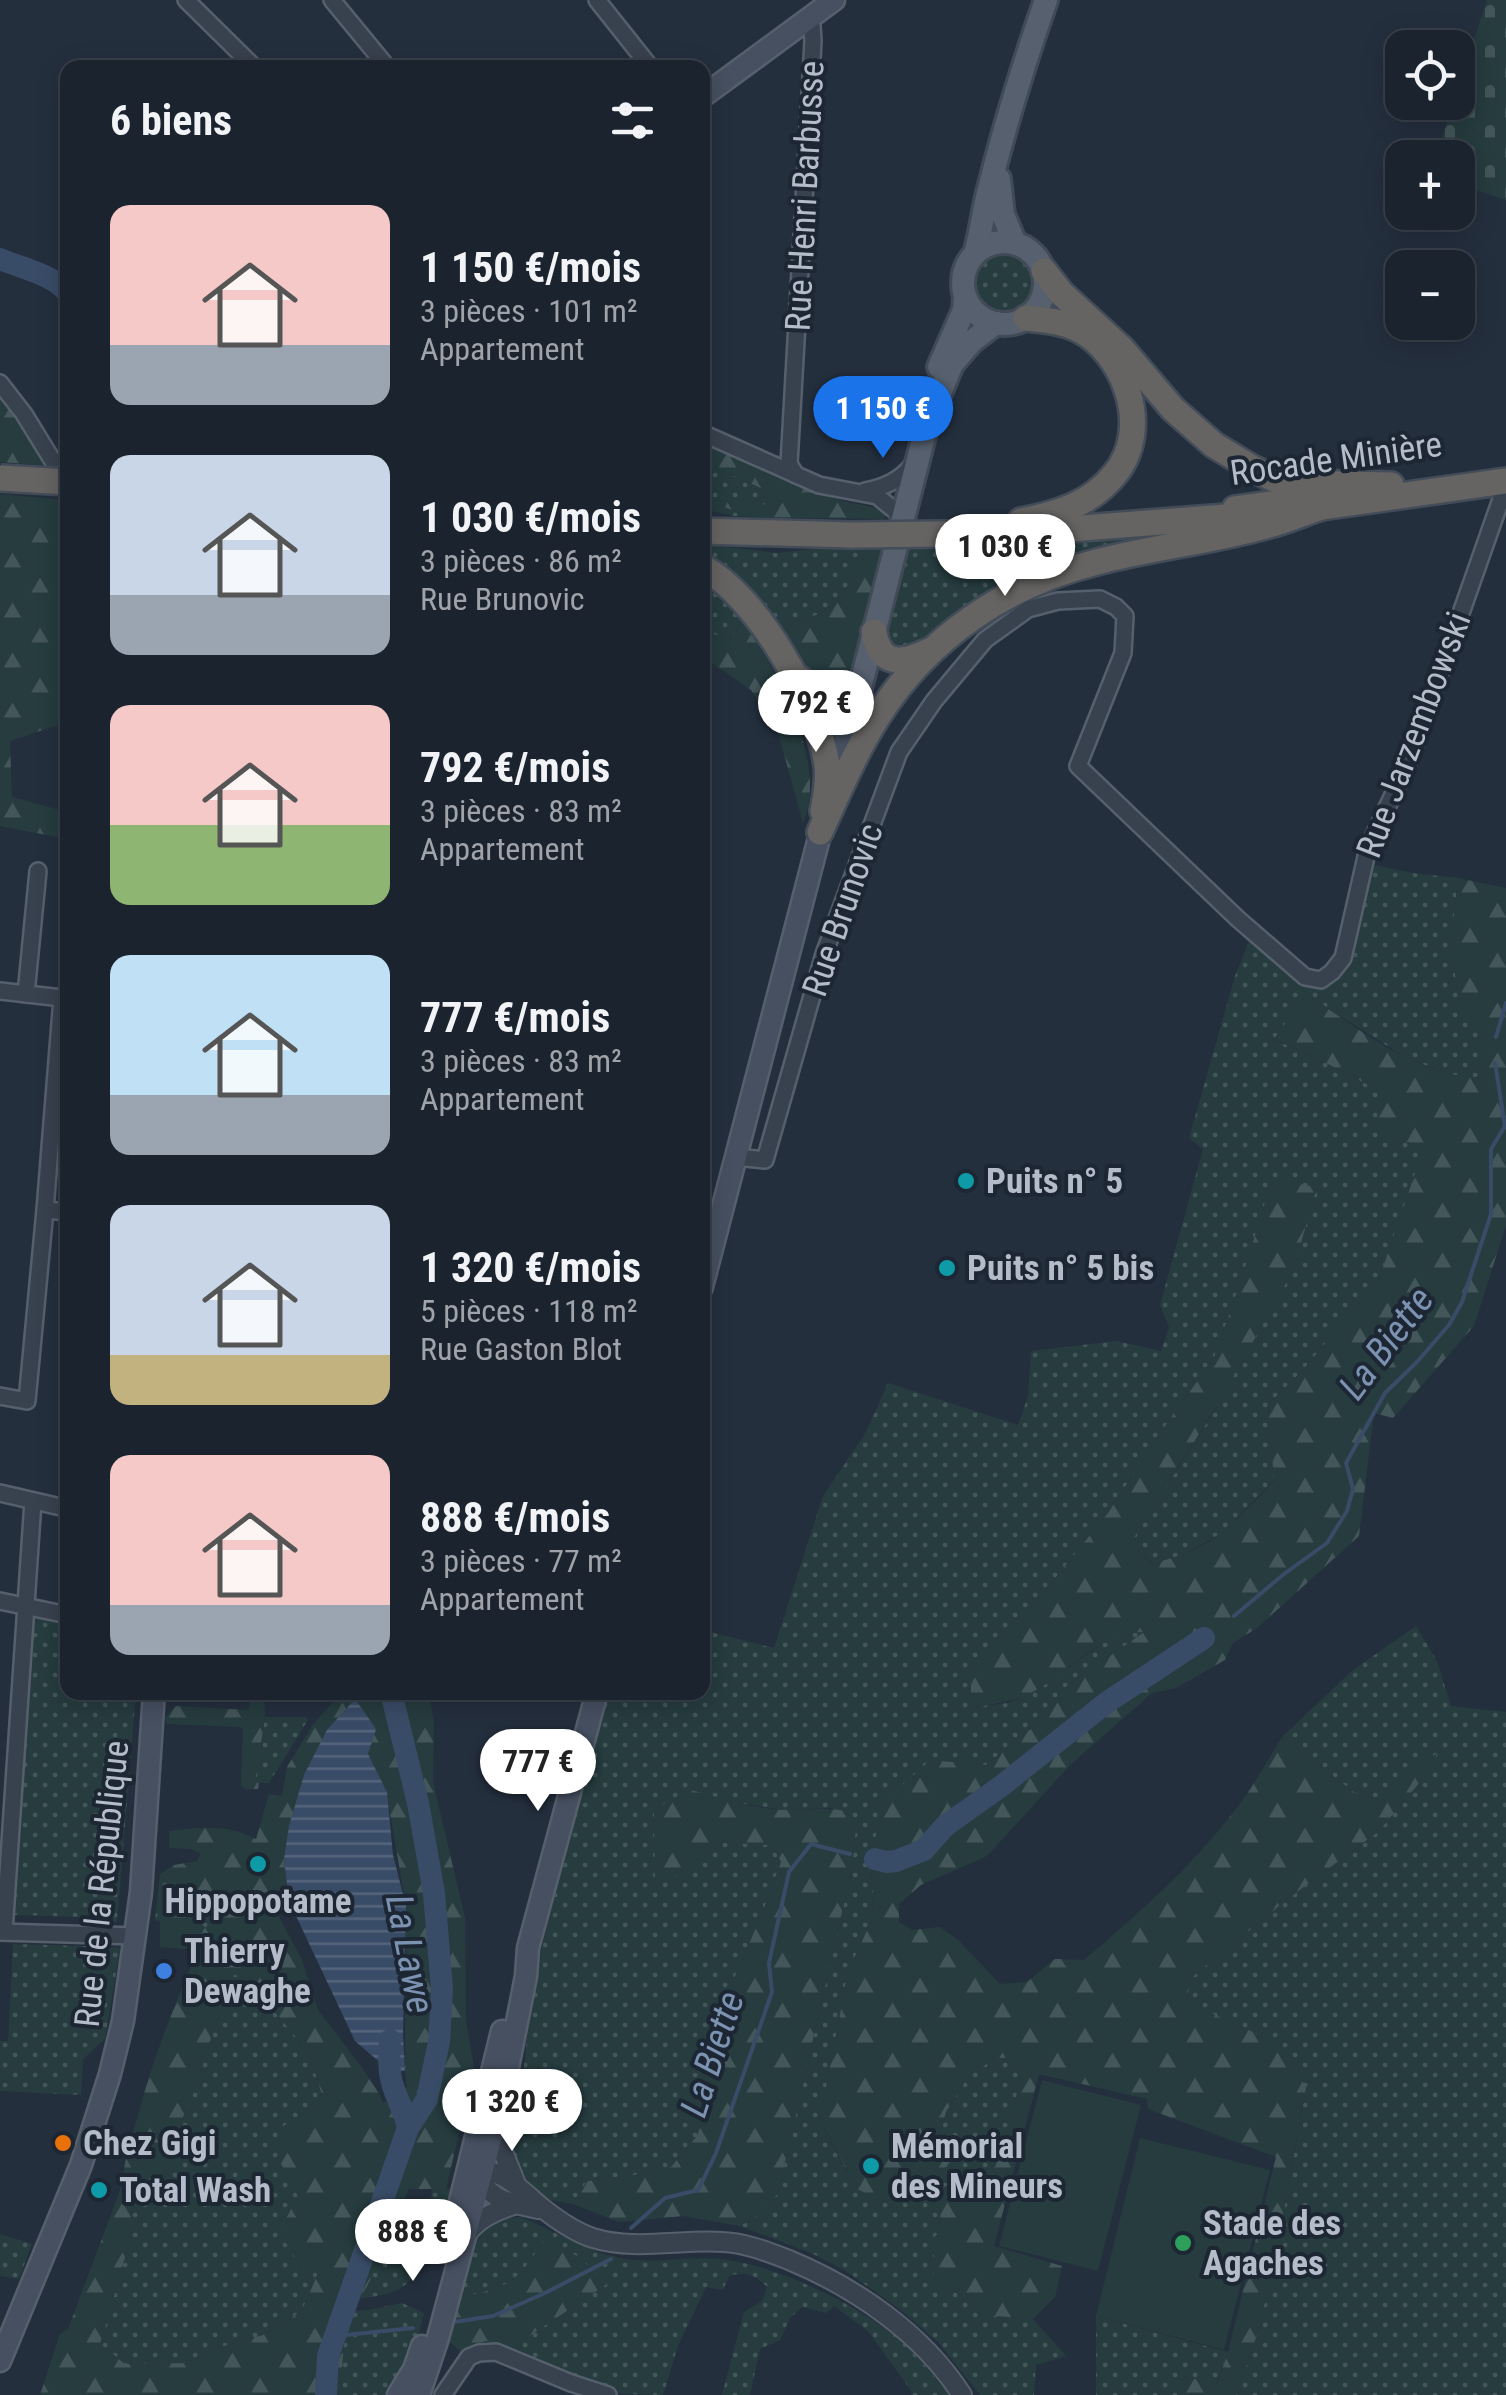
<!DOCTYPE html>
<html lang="fr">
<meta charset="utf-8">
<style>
body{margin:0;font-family:"Roboto Condensed",sans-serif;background:#242b36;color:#f1f3f6;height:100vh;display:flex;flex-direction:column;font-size:38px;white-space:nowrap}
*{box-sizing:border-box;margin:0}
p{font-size:32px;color:#a0a4aa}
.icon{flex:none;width:55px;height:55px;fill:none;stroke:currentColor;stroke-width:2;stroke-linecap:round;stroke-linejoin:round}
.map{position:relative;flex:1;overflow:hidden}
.side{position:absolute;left:60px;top:60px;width:650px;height:1640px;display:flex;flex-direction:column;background:#1b232e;border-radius:20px;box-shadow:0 5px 25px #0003,0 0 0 2px #39404a}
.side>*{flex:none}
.fabs{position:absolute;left:1385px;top:30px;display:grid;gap:20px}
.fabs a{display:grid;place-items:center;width:90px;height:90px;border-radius:20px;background:#1b232e;box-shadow:0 5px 25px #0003,0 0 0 2px #39404a;font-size:50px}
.price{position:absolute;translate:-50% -85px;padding:0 22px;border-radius:35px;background:#fff;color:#222;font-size:32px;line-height:65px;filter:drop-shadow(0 2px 5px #0008)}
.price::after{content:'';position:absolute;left:50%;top:60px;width:30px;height:22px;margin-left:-15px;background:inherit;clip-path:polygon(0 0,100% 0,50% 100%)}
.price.on{background:#1a73e8;color:#fff}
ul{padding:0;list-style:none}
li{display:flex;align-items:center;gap:30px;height:250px;padding:0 50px}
li span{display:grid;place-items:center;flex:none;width:280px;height:200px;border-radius:20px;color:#555}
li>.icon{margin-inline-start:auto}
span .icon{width:120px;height:120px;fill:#fffc;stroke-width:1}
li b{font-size:42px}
h2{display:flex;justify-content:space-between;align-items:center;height:120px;padding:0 50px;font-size:42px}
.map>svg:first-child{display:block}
.grass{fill:url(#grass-dots)}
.forest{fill:url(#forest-firs);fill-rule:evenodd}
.cemetery{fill:url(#cemetery-stones)}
.green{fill:#263c3f}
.water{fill:url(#water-rules)}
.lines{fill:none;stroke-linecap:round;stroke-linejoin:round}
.stream{stroke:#394c67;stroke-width:4}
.river{stroke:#394c67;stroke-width:22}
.minor-casing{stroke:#565f6c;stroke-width:20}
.tertiary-casing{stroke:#565f6c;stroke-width:22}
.secondary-casing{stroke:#565f6c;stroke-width:25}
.primary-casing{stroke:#414a57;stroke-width:28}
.trunk-casing{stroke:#434c59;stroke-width:30}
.minor{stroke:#38414e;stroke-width:15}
.tertiary{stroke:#38414e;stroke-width:18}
.secondary{stroke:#465061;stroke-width:20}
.primary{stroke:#56606e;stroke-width:22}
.trunk{stroke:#656462;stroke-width:25}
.trunk-bridge-casing{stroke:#434c59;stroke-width:30;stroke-linecap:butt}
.trunk-bridge{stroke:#656462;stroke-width:25}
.culture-dot{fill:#0f9aa8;stroke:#1d2633;stroke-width:4}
.shop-dot{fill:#3f7fe0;stroke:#1d2633;stroke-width:4}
.food-dot{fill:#e8710a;stroke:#1d2633;stroke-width:4}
.leisure-dot{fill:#2e9e5b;stroke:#1d2633;stroke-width:4}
.labels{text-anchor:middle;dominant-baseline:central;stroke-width:8;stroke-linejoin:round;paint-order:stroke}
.street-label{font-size:35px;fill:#b4bcc9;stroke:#1d2633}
.poi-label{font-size:35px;font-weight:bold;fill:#b4bcc9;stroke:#1d2633;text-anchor:start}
.water-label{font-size:38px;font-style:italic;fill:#7c92b1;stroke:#1d2633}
</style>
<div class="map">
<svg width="1506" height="2395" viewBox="0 0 1506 2395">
<defs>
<pattern id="grass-dots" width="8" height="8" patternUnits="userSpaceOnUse" patternTransform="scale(2.5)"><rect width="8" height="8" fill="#263c3f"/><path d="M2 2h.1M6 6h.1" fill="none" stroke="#435659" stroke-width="1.8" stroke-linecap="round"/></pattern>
<pattern id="forest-firs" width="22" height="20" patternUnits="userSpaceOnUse" patternTransform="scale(2.5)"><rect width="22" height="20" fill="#263c3f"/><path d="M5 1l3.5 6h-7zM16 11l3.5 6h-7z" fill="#435659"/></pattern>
<pattern id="cemetery-stones" width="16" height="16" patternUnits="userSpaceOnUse" patternTransform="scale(2.5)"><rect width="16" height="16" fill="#263c3f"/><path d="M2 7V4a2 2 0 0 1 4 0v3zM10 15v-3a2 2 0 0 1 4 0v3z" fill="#435659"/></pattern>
<pattern id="water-rules" width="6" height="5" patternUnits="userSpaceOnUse" patternTransform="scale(2.5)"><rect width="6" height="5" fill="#394c67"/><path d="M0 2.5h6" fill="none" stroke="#53647b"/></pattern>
</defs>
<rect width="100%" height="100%" fill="#242f3e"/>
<g class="grass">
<circle cx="1004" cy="283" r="30"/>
<path d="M703 462 772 493 769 500 764 505 744 502 722 506 750 517 733 516 703 509Z"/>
<path d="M1137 534 1108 555 912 654 882 641 908 548Z"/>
<path d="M703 544 776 553 832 547 859 548C854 596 824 625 774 622 758 594 731 570 703 554Z"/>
<path d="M702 580 730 604 742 621 730 640 703 630Z"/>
<path d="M1364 863 1413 873 1458 878 1451 947 1459 998 1478 1032 1484 1078 1454 1076 1406 1058 1306 994 1275 1040 1324 1062 1382 1092 1425 1146 1379 1279 1303 1370 1268 1405 1274 1480 1225 1531 1181 1556 1152 1563 1130 1544 1216 1408 1272 1180 1243 1275 1214 1358 1170 1419 1108 1513 1014 1629 971 1672 972 1707 1008 1703 1038 1689 1115 1635 1146 1631 1063 1689 1042 1720 986 1765 930 1760 871 1858 873 1917 848 1972 820 2120 844 2167 858 2189 951 2161 938 2144 946 2113 968 2076 995 2058H1013L1023 2068 1010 2122 995 2167 969 2172 940 2209 941 2229 953 2289 982 2315 1033 2319 1066 2356 1036 2365 1034 2395H980L938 2342 902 2311 846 2271 811 2253 740 2226 760 2214 778 2193 852 1868 856 1826 831 1808 784 1810 739 1803 654 1809 656 1878H673L718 1842 772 1845 781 1862 762 1914 705 2046 714 2087 697 2136 671 2167 630 2176 587 2181 573 2204 545 2199 531 2185 518 2165 510 2141 514 2113 523 2076 533 1984 572 1826 575 1802 605 1693 702 1692 703 1630 774 1648 823 1496 865 1434 888 1383 1018 1425 1028 1396 1031 1351 1116 1341 1161 1351 1169 1327 1160 1305 1203 1149 1189 1138 1235 976 1250 939 1305 977 1332 972Z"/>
<path d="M41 1618 67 1622 68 1692 136 1693 117 1922H82L80 1917 15 1915 34 1623 36 1619Z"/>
<path d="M1416 1626 1437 1661 1451 1706 1506 1712V2395H1236L1259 2329 1280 2231 1306 2089 1186 2002 1191 1978 1289 1898 1379 1831 1368 1803 1282 1737 1353 1670Z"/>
<path d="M265 1717H306L308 1720 269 1783H254Z"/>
<path d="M174 1865 167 1876 218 1897 223 1914 208 1931 180 1914 160 1921 155 1920 160 1874Z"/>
<path d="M13 1944 118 1947 120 1949 105 2039 83 2059 81 2095 0 2091V2041H8Z"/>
<path d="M234 1974 251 1983 310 2054 323 2100 284 2126 298 2196 299 2264 318 2273 302 2311 263 2335 208 2351 187 2363 125 2364 100 2344 130 2240 132 2197 161 2187 186 2108Z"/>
<path d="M432 2189H458L441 2252 431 2251C421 2231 428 2211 432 2189Z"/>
<path d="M520 2217C556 2231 587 2253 626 2259 657 2264 687 2256 718 2259 771 2263 842 2298 886 2329 911 2347 930 2371 949 2395H911L912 2392 868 2331 834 2306 826 2313 802 2307 790 2318 780 2340 760 2349 750 2395H722L744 2312 762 2301 767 2287C754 2274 746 2271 729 2276L723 2290 706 2287 678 2346 663 2395 621 2394 574 2378 510 2349 545 2323 579 2257 544 2241C517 2283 509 2288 459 2297 465 2254 469 2219 520 2217Z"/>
<path d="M0 2234 32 2244 19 2279 0 2276Z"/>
<path d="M389 2239 418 2252C416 2292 393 2293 360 2299Z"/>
<path d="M402 2303 424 2313 417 2340 390 2395H341C342 2368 341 2335 354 2311L369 2310Z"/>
<path d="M1096 2316 1228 2352 1216 2385 1183 2376 1177 2395H1096Z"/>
</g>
<g class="forest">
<path d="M0 385 52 466 0 462Z"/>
<path d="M703 442 816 492 843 501 886 510 884 519 750 517 722 506 713 499 720 496 764 505 769 500 772 493 703 462Z"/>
<path d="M0 494 63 500 67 507V722L10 741 12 797 67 812V836L62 838 0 826Z"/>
<path d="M859 548 881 549 845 691 841 696 814 686 774 622C824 625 854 597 859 548Z"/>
<path d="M742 621C777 670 829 763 803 823L779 736 751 690 709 661 703 665V630L730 640Z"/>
<path d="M1458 878 1506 888V1225L1474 1326 1393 1418 1374 1413 1359 1536 1257 1628 1233 1643 1225 1660 1176 1688 1152 1693 1070 1765 987 1856 921 1885 899 1904V1922L912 1930 940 1927 959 1941 1000 1984 1027 1982 1055 1959 1084 1960C1138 1914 1192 1867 1235 1810 1253 1788 1267 1761 1282 1737L1368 1803 1437 1753 1430 1770 1379 1831 1289 1898 1191 1978 1186 2002 1269 2039 1291 2059 1306 2088 1280 2231 1259 2329 1236 2395H1177L1182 2376 1217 2384 1228 2352 1276 2157 1148 2109 1147 2099 1039 2074 994 2246 1062 2266 1055 2297 1033 2319 982 2315 953 2289 940 2290 932 2277 938 2265 929 2244 941 2229 940 2209 933 2194 969 2172 995 2167 1010 2122 1023 2068 1013 2058H995L968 2077 946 2112 938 2144 951 2161 918 2195 882 2201 857 2189 820 2120 848 1972 873 1917 871 1858 883 1803 930 1760 986 1765 1042 1720 1063 1689 1144 1632C1104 1631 1074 1667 1040 1688 1018 1701 997 1704 971 1707V1672L1014 1629 1108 1513 1170 1419 1214 1358 1243 1275 1272 1179 1317 1187 1293 1271 1216 1407 1130 1544 1151 1563C1211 1552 1234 1523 1274 1481L1268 1405 1303 1370 1379 1279 1424 1147 1377 1133 1382 1092 1324 1062 1274 1039 1306 994C1360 1029 1416 1077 1484 1078L1478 1033 1459 998 1451 947Z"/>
<path d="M251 1693H264L265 1717 255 1782 259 1783 258 1789H245L241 1785 243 1730 240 1727 167 1724 165 1718 176 1706 249 1710Z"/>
<path d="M341 1693H431L430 1701 434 1722 433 1782 465 1918 466 2021 474 2068 446 2189H409C395 2218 386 2247 372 2276 365 2292 352 2308 348 2325 342 2348 342 2372 341 2395H40L60 2334 68 2329 122 2185C124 2160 131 2139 138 2115 153 2058 175 2004 198 1950L160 1947V1921C183 1913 192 1911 208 1931L223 1914 218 1897 173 1887 167 1876 174 1865 197 1861 201 1854 191 1849 169 1848V1831C200 1827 228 1824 256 1839L269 1794 282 1796 287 1767 312 1726ZM368 1754 386 1790 406 1906 405 2071 407 2087 383 2103 380 2095 360 2065 318 2010 301 1958 273 1906 289 1901 284 1859ZM234 1974 251 1983 310 2054 323 2099 284 2126 278 2158 298 2196 279 2232 299 2264 318 2273 302 2311 263 2335 208 2351 187 2363 125 2364 100 2344 130 2240 132 2197 161 2187 186 2108Z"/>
<path d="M691 1790C722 1798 753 1809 786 1810 808 1810 828 1807 850 1812L856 1826 852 1868 778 2193 760 2214 740 2226 683 2216 619 2222 573 2204 587 2181 630 2176 671 2167 697 2136 714 2087 705 2046 762 1914 781 1862 772 1845 718 1842 673 1879 655 1878 654 1809Z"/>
<path d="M544 2240 579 2257 607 2284 510 2349 486 2341 460 2351 444 2337 459 2297C510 2288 517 2282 544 2240Z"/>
</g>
<path class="cemetery" d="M1487 0H1506V200L1458 184V158L1435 157 1454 103 1458 102V90Z"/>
<g class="green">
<path d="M1042 2080 1141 2105 1098 2271 999 2246Z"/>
<path d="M1140 2138 1270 2170 1224 2350 1096 2316Z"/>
</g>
<path class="water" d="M355 1699 376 1729 368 1754 387 1792 393 1855 406 1906 403 2034 405 2071H390L355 2041 289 1901 284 1859 289 1826 304 1775 327 1730Z"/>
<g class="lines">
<g class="stream">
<path d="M1496 1037 1506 1003"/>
<path d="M1234 1616 1284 1574 1327 1543 1347 1511 1353 1489 1346 1463 1385 1393 1416 1363 1449 1325 1462 1302 1491 1214V1149L1505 1126 1495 1063"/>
<path d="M631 2228 665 2198 698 2190 716 2153 772 1992 769 1963 789 1872 811 1844 850 1854"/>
<path d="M454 2322 493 2316 545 2293 611 2259"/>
<path d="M336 2336 413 2328"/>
</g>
<g class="river">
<path d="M0 259C21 268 53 274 68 293"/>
<path d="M391 1692 418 1803 434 1893 442 1989 439 2042 427 2099 408 2128"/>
<path d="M875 1859 886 1862 896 1861 924 1850 945 1826 1000 1787 1106 1703 1204 1638"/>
<path d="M326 2395 328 2356 408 2128C405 2113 399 2103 394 2089 388 2074 389 2056 390 2040"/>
</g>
<g class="minor-casing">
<g id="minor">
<path d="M186 0 255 68"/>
<path d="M332 0 388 68"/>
<path d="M597 0 651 68"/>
<path d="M0 383 24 414 67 484"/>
<path d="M702 433 819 485 877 496 898 513 904 521"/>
<path d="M796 475 789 464 813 41 812 26 808 19"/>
<path d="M865 491C885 487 901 480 913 464"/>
<path d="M0 991 62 998 45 1210 27 1401 0 1396"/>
<path d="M26 994 38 871"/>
<path d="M736 1157 765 1160 824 954 899 752 934 701 985 640 1028 609 1058 601 1100 599 1116 607 1125 616 1123 653 1078 766 1238 919 1305 977 1321 980 1332 972 1343 958 1368 848 1409 761 1506 485"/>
<path d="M45 1210 68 1212"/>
<path d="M0 1493 65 1508"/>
<path d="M0 1601 68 1615"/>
<path d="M0 1932 136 1936"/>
<path d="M4 1932 33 1501"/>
<path d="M443 2395 469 2357 479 2353 496 2352 571 2383 608 2395"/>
</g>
</g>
<g class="tertiary-casing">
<g id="tertiary">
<path d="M500 2118 503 2152 516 2184"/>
<path d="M477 2169C487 2202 509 2202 538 2209"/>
<path d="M474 2176 484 2170C508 2174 523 2192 541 2207 556 2219 574 2232 593 2238 635 2251 680 2239 723 2242 746 2243 768 2252 789 2260 856 2288 922 2333 962 2395"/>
<path d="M466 2235C478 2218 497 2210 517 2204"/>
</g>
</g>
<g class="secondary-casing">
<g id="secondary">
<path d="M702 97 834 0"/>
<path d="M834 782 859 692"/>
<path d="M702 1287 824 819"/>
<path d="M448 2250 502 2031"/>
<path d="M0 2361 81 2165 110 2074 123 2021 141 1892 154 1692"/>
<path d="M398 2395 414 2369 422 2346"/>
<path d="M419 2395 438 2338 502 2098 526 1976 528 1948 597 1692"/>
</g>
</g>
<g class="primary-casing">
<g id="primary">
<path d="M999 179 1003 215 1015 243"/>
<circle cx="1004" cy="283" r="41"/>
<path d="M975 254C981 233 983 213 988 193 1004 128 1024 63 1046 0"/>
<path d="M939 367 964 310 965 297"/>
<path d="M859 692 927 424 952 364 972 341 996 323"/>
</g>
</g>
<g class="trunk-casing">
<g id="trunk">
<path d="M1044 271 1061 293 1122 349 1173 409 1214 445 1252 468 1274 479 1301 483 1391 485"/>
<path d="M1235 509 1314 498"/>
<path d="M1307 509 1506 481"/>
<path d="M1021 521C1058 514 1091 504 1115 474 1152 430 1126 353 1078 329 1062 321 1043 320 1026 318"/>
<path d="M702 531 852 535"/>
<path d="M943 534 1017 533 1252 515"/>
<path d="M702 567C758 596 818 704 827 765 829 780 826 796 823 811"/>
<path d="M874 632C880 667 902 664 929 651"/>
<path d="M800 679C820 700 833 713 859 692"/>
<path d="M820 832C838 793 855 752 878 716 928 637 1007 584 1097 562 1154 547 1213 541 1269 525 1286 521 1303 513 1319 508"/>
</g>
</g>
<use href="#minor" class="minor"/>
<use href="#tertiary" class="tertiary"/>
<use href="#secondary" class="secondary"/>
<use href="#primary" class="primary"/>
<use href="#trunk" class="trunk"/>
<g class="trunk-bridge-casing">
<g id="trunk-bridge">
<path d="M0 478 68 482"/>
<path d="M852 535 943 534"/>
</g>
</g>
<use href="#trunk-bridge" class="trunk-bridge"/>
</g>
<g class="culture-dot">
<circle cx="966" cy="1181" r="10"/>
<circle cx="947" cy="1268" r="10"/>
<circle cx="258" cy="1864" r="10"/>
<circle cx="871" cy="2166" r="10"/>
<circle cx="99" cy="2190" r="10"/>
</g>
<circle class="shop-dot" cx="164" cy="1971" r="10"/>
<circle class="food-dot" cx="63" cy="2143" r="10"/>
<circle class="leisure-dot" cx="1183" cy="2243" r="10"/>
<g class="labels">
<g class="street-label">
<text transform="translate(805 196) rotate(-87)">Rue Henri Barbusse</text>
<text transform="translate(1336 459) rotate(-8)">Rocade Minière</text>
<text transform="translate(1414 735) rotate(-69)">Rue Jarzembowski</text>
<text transform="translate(843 910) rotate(-71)">Rue Brunovic</text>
<text transform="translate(102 1884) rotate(-84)">Rue de la République</text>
</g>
<g class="poi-label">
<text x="986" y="1181">Puits n° 5</text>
<text x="967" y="1268">Puits n° 5 bis</text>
<text x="258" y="1901" text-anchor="middle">Hippopotame</text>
<text x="184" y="1951">Thierry<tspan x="184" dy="40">Dewaghe</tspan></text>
<text x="83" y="2143">Chez Gigi</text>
<text x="891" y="2146">Mémorial<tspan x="891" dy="40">des Mineurs</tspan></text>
<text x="119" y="2190">Total Wash</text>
<text x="1203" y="2223">Stade des<tspan x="1203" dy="40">Agaches</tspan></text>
</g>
<g class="water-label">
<text transform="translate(1386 1343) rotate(-53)">La Biette</text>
<text transform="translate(410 1954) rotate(79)">La Lawe</text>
<text transform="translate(712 2054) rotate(-72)">La Biette</text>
</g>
</g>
</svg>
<div class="fabs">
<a><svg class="icon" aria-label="locate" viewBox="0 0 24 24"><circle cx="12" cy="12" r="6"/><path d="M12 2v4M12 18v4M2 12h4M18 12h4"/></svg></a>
<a>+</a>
<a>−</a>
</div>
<b class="price on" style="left:883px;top:461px">1 150 €</b>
<b class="price" style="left:1005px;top:599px">1 030 €</b>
<b class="price" style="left:816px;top:755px">792 €</b>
<b class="price" style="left:538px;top:1814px">777 €</b>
<b class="price" style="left:512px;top:2154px">1 320 €</b>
<b class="price" style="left:413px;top:2284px">888 €</b>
<section class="side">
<h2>6 biens<svg class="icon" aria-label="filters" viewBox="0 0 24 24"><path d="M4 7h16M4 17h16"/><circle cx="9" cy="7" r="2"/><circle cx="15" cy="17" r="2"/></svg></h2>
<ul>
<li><span style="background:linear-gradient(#f6c9c9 70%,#9aa5b1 0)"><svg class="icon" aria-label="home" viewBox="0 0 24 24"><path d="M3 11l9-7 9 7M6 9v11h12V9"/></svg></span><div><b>1 150 €/mois</b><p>3 pièces · 101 m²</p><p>Appartement</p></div></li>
<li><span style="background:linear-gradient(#c9d6e8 70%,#9aa5b1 0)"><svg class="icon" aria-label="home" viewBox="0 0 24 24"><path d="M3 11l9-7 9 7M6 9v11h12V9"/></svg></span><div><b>1 030 €/mois</b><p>3 pièces · 86 m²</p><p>Rue Brunovic</p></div></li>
<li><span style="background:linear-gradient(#f6c9c9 60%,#8fb573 0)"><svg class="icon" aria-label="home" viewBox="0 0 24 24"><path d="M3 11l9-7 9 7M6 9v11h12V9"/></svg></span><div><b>792 €/mois</b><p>3 pièces · 83 m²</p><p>Appartement</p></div></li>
<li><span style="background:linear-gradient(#bfe0f5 70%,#9aa5b1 0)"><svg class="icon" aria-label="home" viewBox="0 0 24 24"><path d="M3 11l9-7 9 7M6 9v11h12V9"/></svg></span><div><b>777 €/mois</b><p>3 pièces · 83 m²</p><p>Appartement</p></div></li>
<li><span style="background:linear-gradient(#c9d6e8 75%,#c2b280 0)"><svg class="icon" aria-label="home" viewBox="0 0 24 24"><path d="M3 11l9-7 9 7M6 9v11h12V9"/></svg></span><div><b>1 320 €/mois</b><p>5 pièces · 118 m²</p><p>Rue Gaston Blot</p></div></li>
<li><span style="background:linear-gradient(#f6c9c9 75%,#9aa5b1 0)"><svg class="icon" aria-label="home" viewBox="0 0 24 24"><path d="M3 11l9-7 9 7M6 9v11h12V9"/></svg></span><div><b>888 €/mois</b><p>3 pièces · 77 m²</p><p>Appartement</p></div></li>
</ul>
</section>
</div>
